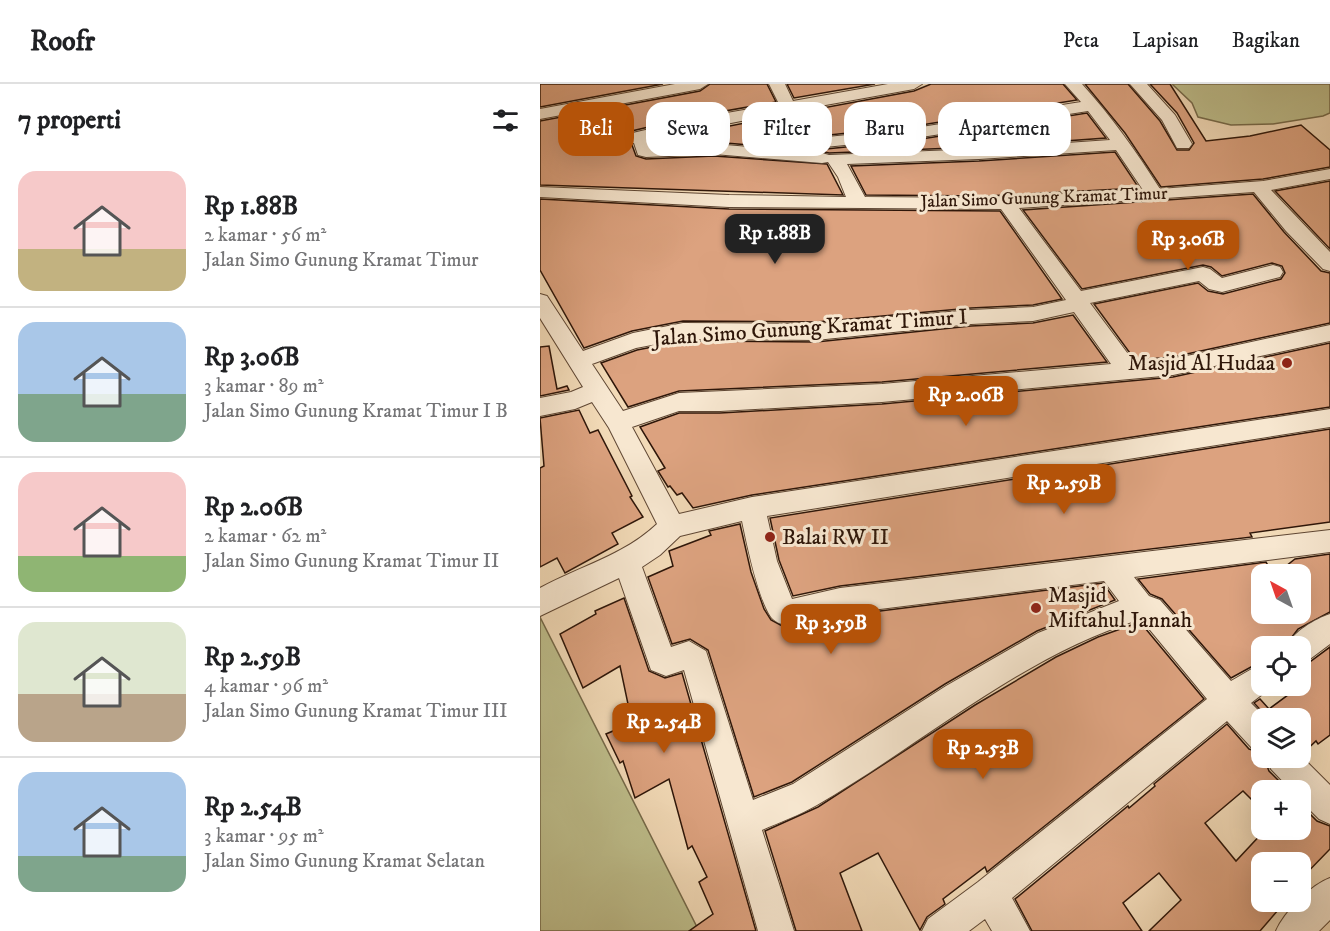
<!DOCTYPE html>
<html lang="id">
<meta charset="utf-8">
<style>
body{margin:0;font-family:"IM FELL DW Pica",serif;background:#f2f2f2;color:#202124;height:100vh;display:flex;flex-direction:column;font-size:22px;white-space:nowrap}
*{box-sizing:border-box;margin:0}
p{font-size:20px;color:#757577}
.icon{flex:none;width:33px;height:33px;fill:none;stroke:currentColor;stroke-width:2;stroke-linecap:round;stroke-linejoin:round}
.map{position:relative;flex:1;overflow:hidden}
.drawer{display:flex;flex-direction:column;background:#fff;width:540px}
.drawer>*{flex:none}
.hud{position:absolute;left:18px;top:18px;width:570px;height:54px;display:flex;gap:12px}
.needle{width:39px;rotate:320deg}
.controls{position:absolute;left:711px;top:480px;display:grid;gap:12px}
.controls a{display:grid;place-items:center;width:60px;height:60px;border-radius:12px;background:#fff;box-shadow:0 6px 24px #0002;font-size:30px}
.price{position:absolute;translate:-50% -51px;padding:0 14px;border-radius:12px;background:#b45309;color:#fff;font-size:20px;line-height:39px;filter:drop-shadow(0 2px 3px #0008)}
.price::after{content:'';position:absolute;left:50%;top:36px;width:18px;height:14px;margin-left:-9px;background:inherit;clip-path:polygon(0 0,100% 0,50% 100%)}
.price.current{background:#222;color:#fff}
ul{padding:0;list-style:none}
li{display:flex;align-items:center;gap:18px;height:150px;padding:0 18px}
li+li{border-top:2px solid #e0e0e0}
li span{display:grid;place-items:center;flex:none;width:168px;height:120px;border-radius:18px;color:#555}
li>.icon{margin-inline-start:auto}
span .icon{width:72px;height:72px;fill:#fffc;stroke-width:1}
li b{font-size:26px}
h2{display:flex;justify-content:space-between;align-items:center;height:72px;padding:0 18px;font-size:26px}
.pill{padding:0 21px;border-radius:18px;background:#fff;box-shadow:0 6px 24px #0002;font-size:21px;line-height:54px}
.pill.current{background:#b45309;color:#fff}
header{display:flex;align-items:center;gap:36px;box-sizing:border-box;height:84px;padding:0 30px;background:#fff;border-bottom:2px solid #e0e0e0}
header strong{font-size:28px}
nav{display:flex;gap:33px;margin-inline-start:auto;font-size:21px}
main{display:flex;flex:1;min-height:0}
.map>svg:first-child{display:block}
.green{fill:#bebe8c;stroke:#766a4a;stroke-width:1.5}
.building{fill:#dca27f;stroke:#2e1609;stroke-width:1.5}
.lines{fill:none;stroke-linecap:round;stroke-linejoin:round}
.minor-casing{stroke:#5f4734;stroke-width:2}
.minor{fill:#f7e7d0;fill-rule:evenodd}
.poi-dot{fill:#8f2418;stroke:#f7e7d0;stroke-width:2}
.labels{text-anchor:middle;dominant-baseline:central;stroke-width:6;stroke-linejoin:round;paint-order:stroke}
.far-street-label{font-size:18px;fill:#2e1609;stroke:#f7e7d0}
.street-label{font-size:22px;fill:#2e1609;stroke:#f7e7d0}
.poi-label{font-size:22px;fill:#2e1609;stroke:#f7e7d0;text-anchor:start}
</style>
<header>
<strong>Roofr</strong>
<nav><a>Peta</a><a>Lapisan</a><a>Bagikan</a></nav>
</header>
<main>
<section class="drawer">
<h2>7 properti<svg class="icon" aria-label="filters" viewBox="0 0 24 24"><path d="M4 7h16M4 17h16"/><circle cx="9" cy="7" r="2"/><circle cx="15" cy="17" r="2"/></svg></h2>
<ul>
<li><span style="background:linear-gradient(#f6c9c9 65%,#c2b280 0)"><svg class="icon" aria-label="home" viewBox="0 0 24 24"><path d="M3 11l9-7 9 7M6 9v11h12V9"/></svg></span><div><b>Rp 1.88B</b><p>2 kamar · 56 m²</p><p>Jalan Simo Gunung Kramat Timur</p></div></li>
<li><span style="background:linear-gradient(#a9c7e8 60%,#7fa58c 0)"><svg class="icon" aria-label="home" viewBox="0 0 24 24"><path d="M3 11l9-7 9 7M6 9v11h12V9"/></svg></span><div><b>Rp 3.06B</b><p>3 kamar · 89 m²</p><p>Jalan Simo Gunung Kramat Timur I B</p></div></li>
<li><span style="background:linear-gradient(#f6c9c9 70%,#8fb573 0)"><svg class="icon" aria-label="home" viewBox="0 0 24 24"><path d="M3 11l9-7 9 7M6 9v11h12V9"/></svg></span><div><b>Rp 2.06B</b><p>2 kamar · 62 m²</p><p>Jalan Simo Gunung Kramat Timur II</p></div></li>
<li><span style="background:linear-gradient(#dfe7d0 60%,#b9a48a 0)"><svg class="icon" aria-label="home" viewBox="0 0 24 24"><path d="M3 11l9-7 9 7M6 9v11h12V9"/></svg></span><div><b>Rp 2.59B</b><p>4 kamar · 96 m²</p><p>Jalan Simo Gunung Kramat Timur III</p></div></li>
<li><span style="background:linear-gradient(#a9c7e8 70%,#7fa58c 0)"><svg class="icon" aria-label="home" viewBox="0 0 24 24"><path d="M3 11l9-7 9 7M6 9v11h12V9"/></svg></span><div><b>Rp 2.54B</b><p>3 kamar · 95 m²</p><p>Jalan Simo Gunung Kramat Selatan</p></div></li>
</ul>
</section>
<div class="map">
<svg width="790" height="847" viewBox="0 0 790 847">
<rect width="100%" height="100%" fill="#f2dab7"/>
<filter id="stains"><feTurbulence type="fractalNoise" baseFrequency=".00333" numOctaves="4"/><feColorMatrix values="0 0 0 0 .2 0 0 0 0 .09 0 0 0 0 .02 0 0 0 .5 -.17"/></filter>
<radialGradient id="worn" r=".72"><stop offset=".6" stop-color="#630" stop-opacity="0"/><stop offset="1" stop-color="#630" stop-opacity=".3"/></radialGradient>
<g class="green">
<path d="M632 0H790V29L783 32 733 40 691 41 658 33 652 19Z"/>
<path d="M0 533 159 847H0Z"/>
</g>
<g class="building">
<path d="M0 0H123L0 23Z"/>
<path d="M170 0H227L236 18 151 33 79 50 76 55 78 61H92L96 72 106 75 174 72 287 80 303 111 0 101V37L160 7Z"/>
<path d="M247 0H335L254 14Z"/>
<path d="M391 0H523L537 16 375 42 270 53 261 28 374 7Z"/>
<path d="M545 0H588L620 37 637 66H649L654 59 637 29 610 0H630L666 57 710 52 761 41 790 66V83L723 95 621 103 585 49Z"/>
<path d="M547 29 566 54 439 63 289 69 276 66 375 56Z"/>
<path d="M241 32 250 59 256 65 174 58 114 61 113 57Z"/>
<path d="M575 68 599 104 447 112 326 111 311 82 439 77Z"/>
<path d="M790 97V165L735 107Z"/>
<path d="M713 110 744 148 781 187 790 189V239L633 273 595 276 554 220 658 199 668 207 683 210 741 195 745 189 742 182 732 179 682 192 671 183 663 181 542 205 483 126Z"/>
<path d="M0 115 189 125 460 127 522 215 493 221 431 224 276 238 143 237 92 247 44 264 0 186Z"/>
<path d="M533 231 567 278 342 298 139 307 88 323 61 279 97 266 143 257 276 258 431 242 493 239Z"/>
<path d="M790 259V323L212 411 153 424 142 409 137 411 130 402 128 403 118 387 125 384 100 343 139 329H180L342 320 633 293Z"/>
<path d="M9 262 17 305 27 302 29 306 0 312V263Z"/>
<path d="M39 326 50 349 58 346 92 412 90 413 103 433 72 449 78 460 25 489 17 474 0 483V384L4 382 0 334Z"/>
<path d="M790 345V438L710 449 712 453 300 502 253 512 239 476 230 434Z"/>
<path d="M200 440 211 488 224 525 231 536 246 544 300 532 563 499 575 516 497 547 405 600 252 698 214 713 168 566 150 555 132 560 108 493 133 482 129 467 171 451 169 447Z"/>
<path d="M790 470V528L758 545 745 562H722V577L691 594 622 515 610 510 598 495 726 478 733 490H722V530H760V490H736L755 475Z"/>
<path d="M84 514 109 587 125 594 142 589 216 847H149L173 830 159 798 167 793 152 762 148 765 129 695 95 714 83 677 80 679 66 650 92 639 80 582 43 604 20 550 56 530 55 527Z"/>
<path d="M600 538 664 615 447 788 445 783 403 815 405 820 387 833 380 846 338 769 300 789 322 847H256L225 747 278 723 435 621 516 573 558 553Z"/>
<path d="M790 563V651L778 660 776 657 762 670 760 634H728L714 619 720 615 729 625 760 602V581L771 577Z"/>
<path d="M687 640 709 665 722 669V674H724L729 687 748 706H722V726L703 707 665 739 696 777 725 746H760V720L777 737 790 742V765L760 796V778H722V818H745L720 847H609L641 816 619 789 583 819 602 847H492L475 815 588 722 589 724 615 702 614 700Z"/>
</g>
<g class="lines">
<g class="minor-casing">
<g id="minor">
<path d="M135 0H168L160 5 0 35V25Z"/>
<path d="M229 0H245L253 17 348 0H382L374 5 258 26 268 55 375 44 541 18 525 0H542C571 32 596 67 620 105L723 97 790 85V95L731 106 790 168V187L783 185 746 147 714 108 479 124 541 207 663 183 670 185 682 194 733 181 740 183 743 188 740 193 682 208 669 205 659 197 550 219 594 278 633 275 790 241V257L633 291 342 318 180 327H139L92 343 139 430 212 413 790 325V343L227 432 237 477 252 515 300 504 790 446V468L594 493 609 512 620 516 691 597 722 579V602H733L711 619 726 634H722V667L711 663 687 637 472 814 490 847H452L445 835 429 847H382L388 835 438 798 667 615 601 535C481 572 384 659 277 721 260 731 240 738 222 746L254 847H218L144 586 126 592 111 586 79 494 0 532V504C40 482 83 472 117 440L69 344 52 318 35 325 0 332V314L31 308 43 303 0 234V210L7 212 43 267 93 249 143 239 276 240 431 226 493 223 526 216 461 125 189 123 0 113V103L189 111 306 113 298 93 288 78 282 79 174 70 106 73 98 71 94 59 80 60 78 56 80 52 152 35 239 20ZM548 27 570 56 439 65 289 71 282 69 174 60 112 63 110 55 242 29 252 58 255 62 265 65 375 54ZM576 66 603 106 447 114 325 113 307 80 439 75ZM534 228 571 280 342 300 139 309 83 327 52 280 96 264 143 255 276 256 431 240 493 237ZM202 437C207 461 218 514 231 533 235 538 241 540 247 542L300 530 564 497 579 517 498 549 406 602 253 700 213 716 166 567 149 557 131 563 102 483 120 471 140 452Z"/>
<path d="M590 0H607L635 31 652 60 649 64H637L622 36Z"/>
<path d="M790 530V560L770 575 760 579V562H747C753 548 775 535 790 530Z"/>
<path d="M760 671 790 701V740L779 735 760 716V706H751L731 685 726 674H760Z"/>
<path d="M790 794V836L779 847H736C744 828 771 801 790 794Z"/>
</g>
</g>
<use href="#minor" class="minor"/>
</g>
<g class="poi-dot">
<circle cx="747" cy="279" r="6"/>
<circle cx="230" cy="453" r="6"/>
<circle cx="496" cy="524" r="6"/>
</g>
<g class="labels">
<g class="far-street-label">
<text transform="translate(504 114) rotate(-2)">Jalan Simo Gunung Kramat Timur</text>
</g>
<g class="street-label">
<text transform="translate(270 244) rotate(-4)">Jalan Simo Gunung Kramat Timur I</text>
</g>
<g class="poi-label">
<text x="735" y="279" text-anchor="end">Masjid Al Hudaa</text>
<text x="242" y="453">Balai RW II</text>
<text x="508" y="511">Masjid<tspan x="508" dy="25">Miftahul Jannah</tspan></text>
</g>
</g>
<rect width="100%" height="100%" filter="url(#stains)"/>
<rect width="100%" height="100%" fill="url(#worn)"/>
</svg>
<div class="controls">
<a><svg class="needle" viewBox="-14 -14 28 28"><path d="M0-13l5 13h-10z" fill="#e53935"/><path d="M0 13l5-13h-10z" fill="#757577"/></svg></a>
<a><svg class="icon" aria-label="locate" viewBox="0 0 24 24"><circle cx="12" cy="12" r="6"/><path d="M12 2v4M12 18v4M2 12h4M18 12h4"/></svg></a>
<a><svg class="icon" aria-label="layers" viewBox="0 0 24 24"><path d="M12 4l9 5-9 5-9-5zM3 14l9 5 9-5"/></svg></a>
<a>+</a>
<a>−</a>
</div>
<b class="price current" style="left:235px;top:181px">Rp 1.88B</b>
<b class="price" style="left:648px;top:187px">Rp 3.06B</b>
<b class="price" style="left:426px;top:343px">Rp 2.06B</b>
<b class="price" style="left:524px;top:431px">Rp 2.59B</b>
<b class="price" style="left:291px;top:571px">Rp 3.59B</b>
<b class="price" style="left:124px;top:670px">Rp 2.54B</b>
<b class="price" style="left:443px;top:696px">Rp 2.53B</b>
<div class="hud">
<a class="pill current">Beli</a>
<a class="pill">Sewa</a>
<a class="pill">Filter</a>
<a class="pill">Baru</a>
<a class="pill">Apartemen</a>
</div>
</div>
</main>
